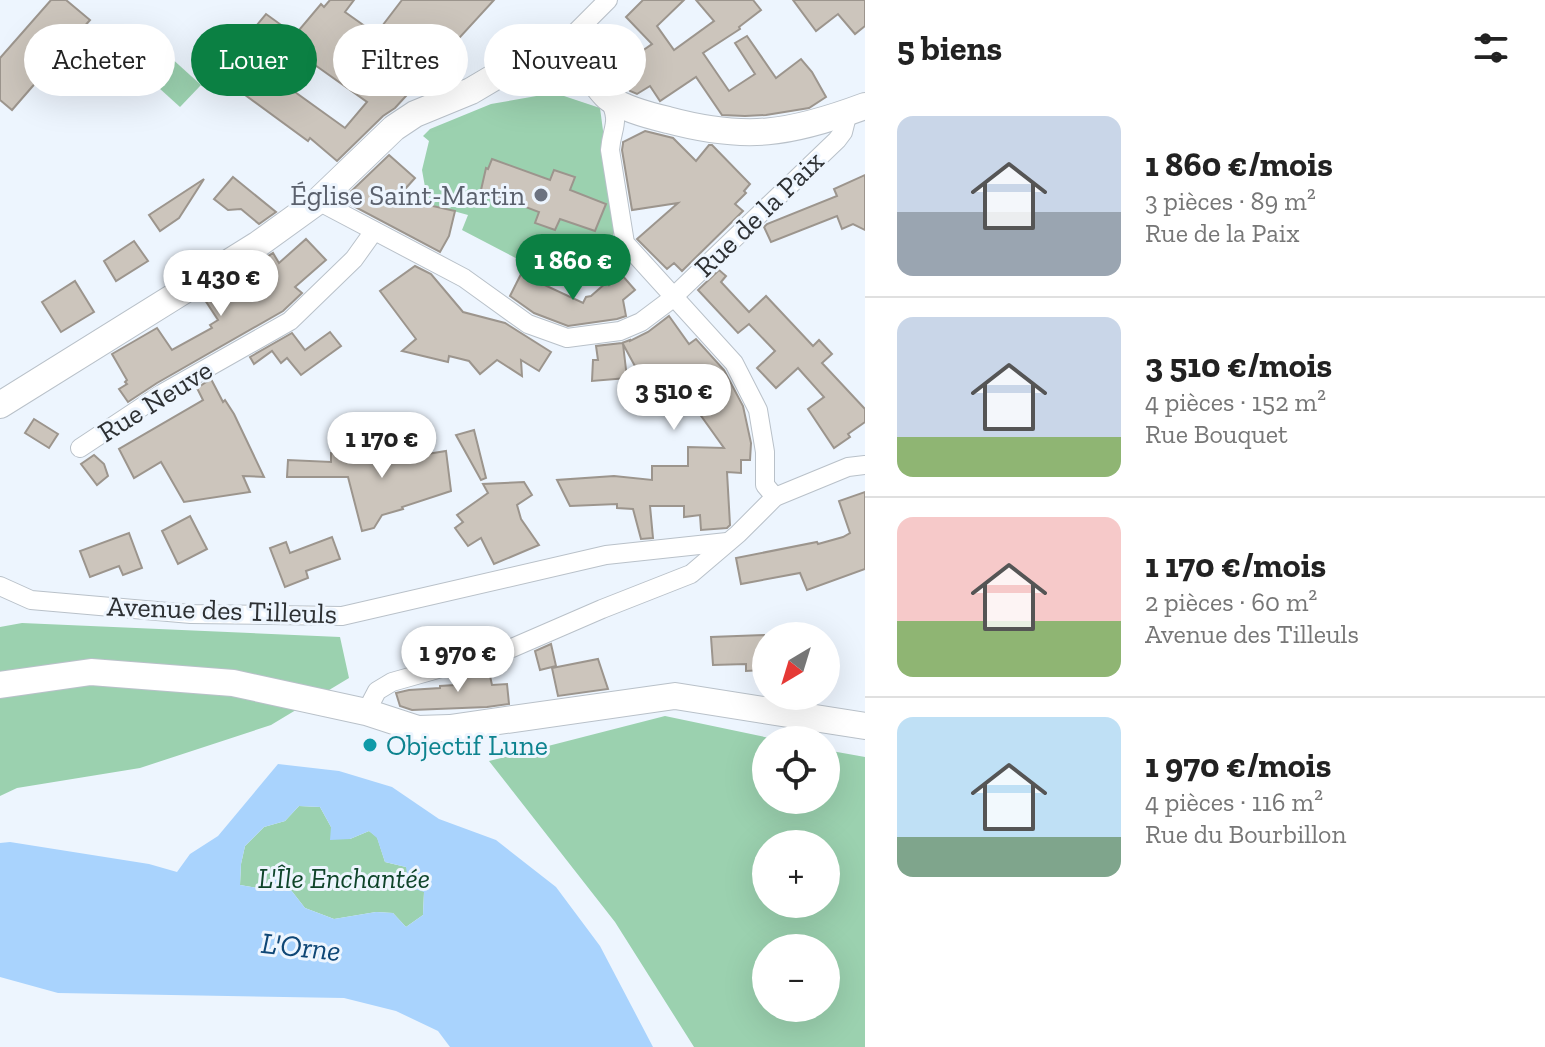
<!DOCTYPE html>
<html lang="fr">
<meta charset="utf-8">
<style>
body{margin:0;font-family:"Zilla Slab",serif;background:#f2f2f2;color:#222;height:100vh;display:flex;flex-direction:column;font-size:30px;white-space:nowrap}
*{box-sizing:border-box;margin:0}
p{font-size:26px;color:#767676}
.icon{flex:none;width:44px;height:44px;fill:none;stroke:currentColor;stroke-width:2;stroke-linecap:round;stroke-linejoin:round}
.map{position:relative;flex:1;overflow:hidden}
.drawer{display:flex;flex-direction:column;background:#fff;width:680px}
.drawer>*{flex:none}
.guide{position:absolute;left:24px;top:24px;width:720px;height:72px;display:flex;gap:16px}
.needle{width:52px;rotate:218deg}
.buttons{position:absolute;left:752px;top:622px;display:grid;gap:16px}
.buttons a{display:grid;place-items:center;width:88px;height:88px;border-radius:50%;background:#fff;box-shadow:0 8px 32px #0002;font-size:40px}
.price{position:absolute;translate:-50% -68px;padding:0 18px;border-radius:28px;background:#fff;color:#222;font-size:26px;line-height:52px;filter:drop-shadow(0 2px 4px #0008)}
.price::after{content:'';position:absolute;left:50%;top:48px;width:24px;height:18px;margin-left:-12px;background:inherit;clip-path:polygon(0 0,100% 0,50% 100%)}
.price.on{background:#0b8043;color:#fff}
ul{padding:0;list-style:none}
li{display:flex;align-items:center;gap:24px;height:200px;padding:0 32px}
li+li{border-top:2px solid #e0e0e0}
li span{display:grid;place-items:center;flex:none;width:224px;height:160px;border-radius:16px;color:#555}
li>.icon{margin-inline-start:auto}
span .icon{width:96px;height:96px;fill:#fffc;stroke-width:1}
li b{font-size:34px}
h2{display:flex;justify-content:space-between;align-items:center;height:96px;padding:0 32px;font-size:34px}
.chip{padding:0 28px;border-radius:36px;background:#fff;box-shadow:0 8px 32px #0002;font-size:28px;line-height:72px}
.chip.on{background:#0b8043;color:#fff}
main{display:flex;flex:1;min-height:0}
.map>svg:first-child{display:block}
.green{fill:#9bd1af;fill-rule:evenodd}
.water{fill:#a9d3fd;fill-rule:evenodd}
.building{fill:#ccc5bc;stroke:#9c958d;stroke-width:2;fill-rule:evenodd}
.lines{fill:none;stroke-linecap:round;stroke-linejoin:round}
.street-casing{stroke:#b9c1c9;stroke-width:20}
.secondary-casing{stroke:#b9c1c9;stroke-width:28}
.street{stroke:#fff;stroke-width:18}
.secondary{stroke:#fff;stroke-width:26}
.worship-dot{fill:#6b7280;stroke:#edf5fe;stroke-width:3}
.culture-dot{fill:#0f9aa8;stroke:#edf5fe;stroke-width:3}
.labels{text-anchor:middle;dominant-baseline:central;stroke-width:6;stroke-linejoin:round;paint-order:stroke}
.worship-label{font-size:28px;fill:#5b616d;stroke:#edf5fe;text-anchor:end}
.street-label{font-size:28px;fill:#2d3033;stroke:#edf5fe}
.culture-label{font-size:28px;fill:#0d838f;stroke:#edf5fe;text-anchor:start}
.park-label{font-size:28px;font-style:italic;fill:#0e4429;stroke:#edf5fe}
.water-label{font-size:30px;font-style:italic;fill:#0f4776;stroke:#edf5fe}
</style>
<main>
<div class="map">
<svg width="865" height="1047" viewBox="0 0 865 1047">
<rect width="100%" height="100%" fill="#edf5fe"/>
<g class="green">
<path d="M169 56 201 85 180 107 148 78Z"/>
<path d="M542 95H561L600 108 616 228 610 242 575 287 550 276 462 230 468 215 428 204 422 170 429 141 423 136 430 129 491 104Z"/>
<path d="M22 623 340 637 349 678 271 725 140 768 17 788 0 796V627Z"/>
<path d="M665 716 779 740H766V800H826V750L865 757V1047H694L615 922 489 761ZM826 844V904H766V844ZM826 948V1008H766V948Z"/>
<path d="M299 806 320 807 331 827 350 839 369 831 377 837 385 862 406 867 424 892 423 915 406 927 393 913 376 912 334 919 305 908 287 885 258 888 240 885 241 864 245 846 264 827 285 821Z"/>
</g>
<path class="water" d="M278 764 339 771 392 787 439 819 496 840 556 887 600 946 653 1047H450L438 1031 396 1011 344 998 58 993 0 977V843L10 842 149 864 177 872 190 854 218 836ZM299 806 320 807 331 827 330 840 350 839 369 831 377 838 385 862 406 867 409 887 424 892 423 915 406 927 393 913 376 912 334 919 305 908 287 885 274 879 258 888 240 885 241 864 245 846 264 827 285 821Z"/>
<g class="building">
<path d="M51 0H66L90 20 12 110 0 100V58Z"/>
<path d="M330 0H354L345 12 376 34 402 0H494L395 108 383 116 337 161 310 138 308 141 237 89 268 52 247 37 266 14 295 35 321 4 324 7ZM291 48 367 102 345 128 270 74Z"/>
<path d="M643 0H684L657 26 674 50 714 21 696 0H753L761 10 739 27 740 29 703 53 729 91 755 74 735 43 747 36 776 78 801 59 812 72 826 97 809 108 766 115 745 116 722 115 696 77 660 101 650 86 637 94 630 91 624 83 641 71 632 58 652 44 626 17Z"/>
<path d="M793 0H865V26L855 34 838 14 816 31Z"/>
<path d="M645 131 673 138 696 161 709 145H712L750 184 744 191 746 193 735 204 743 211 682 271 674 263 667 269 637 239 678 203 632 210 622 150 623 144V142Z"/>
<path d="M389 155 415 178 397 198 455 211 449 236 440 252 342 200Z"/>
<path d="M492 159 550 180 554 170 575 177 570 190 606 204 595 231 560 219 555 230 535 223 539 212 481 190 486 168 488 169Z"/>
<path d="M865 175V230L853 224 842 229 837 216 771 242 764 227 767 224 837 196 834 189Z"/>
<path d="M233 177 276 212 259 224 241 209 228 210 214 199Z"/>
<path d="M204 179 179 218 160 231 149 215Z"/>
<path d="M306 239 326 260 295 287 302 293 283 311 157 383 128 402 119 389 127 384 125 382 127 380 112 354 157 328 172 350 212 328 210 325 218 320 203 297 273 253 279 263Z"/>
<path d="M134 241 148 261 116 281 104 261Z"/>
<path d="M415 266 431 274 463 312 505 323 551 352 539 371 521 360 522 376 497 360 480 374 469 361 449 356 448 362 402 351 416 339 380 291Z"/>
<path d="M719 270 726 276 721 282 749 312 766 296 813 346 819 340 832 354 822 363 865 409V422L848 434 850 437 834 448 808 409 824 397 798 368 776 388 757 368 775 351 749 324 738 333 698 290Z"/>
<path d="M521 274 583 303 586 297 591 296 607 282 609 285 622 275 635 290 623 300 626 316 617 319 568 326 534 313 510 296Z"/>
<path d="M75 281 94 312 61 332 42 302Z"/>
<path d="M669 316 689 344 696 339 724 370 743 406 751 443 750 460H741V473L727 472 730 525 727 528 701 530 700 515 684 517V506H650L653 538 641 539 633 509 617 508V504L570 506 557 480 614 476 652 480V466H688V447L724 448 699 413 697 414 685 392 656 405 623 344 627 378 592 381 593 360H598L596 346 622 343 630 340V341L648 332Z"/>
<path d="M330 332 341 346 301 375 287 358 281 363 272 351 254 364 250 357 292 333 305 350Z"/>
<path d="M211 379 223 402 225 400 234 414 264 477 243 476 250 492 184 502 161 462 134 478 119 449 203 400 197 388Z"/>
<path d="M34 419 58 434 49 448 25 433Z"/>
<path d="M474 430 486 478 481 480 456 435Z"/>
<path d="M446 451 451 491 402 507 403 509 382 515 374 528 362 531 348 477H287L288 460 331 462V453L396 456 397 459Z"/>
<path d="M94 455 104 464 108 476 97 485 81 464Z"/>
<path d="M524 482 532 495 517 505 521 519 539 545 494 564 481 538 468 546 455 528 463 522 457 515 488 493 483 484Z"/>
<path d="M865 492V569L807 590 800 573 741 584 736 558 817 542 818 544 843 537 850 533 839 501Z"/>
<path d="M190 516 207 549 178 564 162 531Z"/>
<path d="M129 533 142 568 123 575 119 566 90 577 80 551Z"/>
<path d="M332 537 340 559 306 571 308 578 285 587 270 548 286 542 290 553Z"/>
<path d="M764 635 765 670 746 671V664L713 665 711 637Z"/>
<path d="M551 644 556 666 540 670 535 651Z"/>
<path d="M598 659 608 689 558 696 552 668Z"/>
<path d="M488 667 492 685 507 684 509 704 487 707 412 710 400 706 396 693 409 690 440 688V686L455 685 454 677Z"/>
</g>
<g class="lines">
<g class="street-casing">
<g id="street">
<path d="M555 53 608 0"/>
<path d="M609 99C621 123 612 126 610 150L625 243 734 363 758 410 765 452V485L775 497"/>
<path d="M318 201 464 278 528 324 567 338 620 331 641 322 669 301 837 140 843 132 848 112"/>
<path d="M80 448 163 393 290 321 354 259 374 231"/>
<path d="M0 586 31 600 191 614 342 616 606 555 727 542"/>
<path d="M366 712 377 691 392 682 512 648 602 609 691 574 738 534 775 497 848 467 865 465"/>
</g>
</g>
<g class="secondary-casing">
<g id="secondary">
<path d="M0 405 257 245 318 201 394 128 415 114 471 91 537 52C561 49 579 63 594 81 599 87 604 95 610 99 625 109 651 116 668 120 746 141 790 134 865 106"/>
<path d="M0 685 91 672 233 683 366 712 418 729 450 728 675 696 865 726"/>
</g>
</g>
<use href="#street" class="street"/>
<use href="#secondary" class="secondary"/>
</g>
<circle class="worship-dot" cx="541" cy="195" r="8"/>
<circle class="culture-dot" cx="370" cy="745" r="8"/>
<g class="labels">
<g class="worship-label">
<text x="525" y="195">Église Saint-Martin</text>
</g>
<g class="street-label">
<text transform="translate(759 214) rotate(-44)">Rue de la Paix</text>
<text transform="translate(155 401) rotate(-32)">Rue Neuve</text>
<text transform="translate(222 610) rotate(2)">Avenue des Tilleuls</text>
</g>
<g class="culture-label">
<text x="386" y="745">Objectif Lune</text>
</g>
<g class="park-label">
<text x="344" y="878">L'Île Enchantée</text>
</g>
<g class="water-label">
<text transform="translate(301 947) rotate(6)">L'Orne</text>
</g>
</g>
</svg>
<div class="buttons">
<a><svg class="needle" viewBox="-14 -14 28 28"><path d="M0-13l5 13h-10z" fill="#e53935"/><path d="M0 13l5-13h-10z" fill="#767676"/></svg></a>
<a><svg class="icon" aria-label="locate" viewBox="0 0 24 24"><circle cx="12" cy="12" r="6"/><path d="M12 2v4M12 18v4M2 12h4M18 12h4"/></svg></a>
<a>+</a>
<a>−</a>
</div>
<b class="price on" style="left:573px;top:302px">1 860 €</b>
<b class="price" style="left:221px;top:318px">1 430 €</b>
<b class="price" style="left:674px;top:432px">3 510 €</b>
<b class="price" style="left:382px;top:480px">1 170 €</b>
<b class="price" style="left:458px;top:694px">1 970 €</b>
<div class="guide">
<a class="chip">Acheter</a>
<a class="chip on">Louer</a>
<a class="chip">Filtres</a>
<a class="chip">Nouveau</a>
</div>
</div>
<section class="drawer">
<h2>5 biens<svg class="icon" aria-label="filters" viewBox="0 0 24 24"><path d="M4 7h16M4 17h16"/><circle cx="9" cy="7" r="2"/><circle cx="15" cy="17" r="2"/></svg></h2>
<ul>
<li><span style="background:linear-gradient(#c9d6e8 60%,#9aa5b1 0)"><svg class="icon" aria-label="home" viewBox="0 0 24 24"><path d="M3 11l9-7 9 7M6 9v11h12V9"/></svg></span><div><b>1 860 €/mois</b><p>3 pièces · 89 m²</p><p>Rue de la Paix</p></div></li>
<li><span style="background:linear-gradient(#c9d6e8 75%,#8fb573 0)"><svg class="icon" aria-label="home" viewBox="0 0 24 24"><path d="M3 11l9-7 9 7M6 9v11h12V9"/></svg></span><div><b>3 510 €/mois</b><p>4 pièces · 152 m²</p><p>Rue Bouquet</p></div></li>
<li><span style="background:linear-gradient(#f6c9c9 65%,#8fb573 0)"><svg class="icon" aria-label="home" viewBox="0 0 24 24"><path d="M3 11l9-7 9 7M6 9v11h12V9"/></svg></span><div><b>1 170 €/mois</b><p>2 pièces · 60 m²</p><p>Avenue des Tilleuls</p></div></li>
<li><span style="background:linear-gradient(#bfe0f5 75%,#7fa58c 0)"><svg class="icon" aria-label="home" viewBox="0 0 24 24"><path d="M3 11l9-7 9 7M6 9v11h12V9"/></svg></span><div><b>1 970 €/mois</b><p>4 pièces · 116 m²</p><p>Rue du Bourbillon</p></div></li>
</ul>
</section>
</main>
